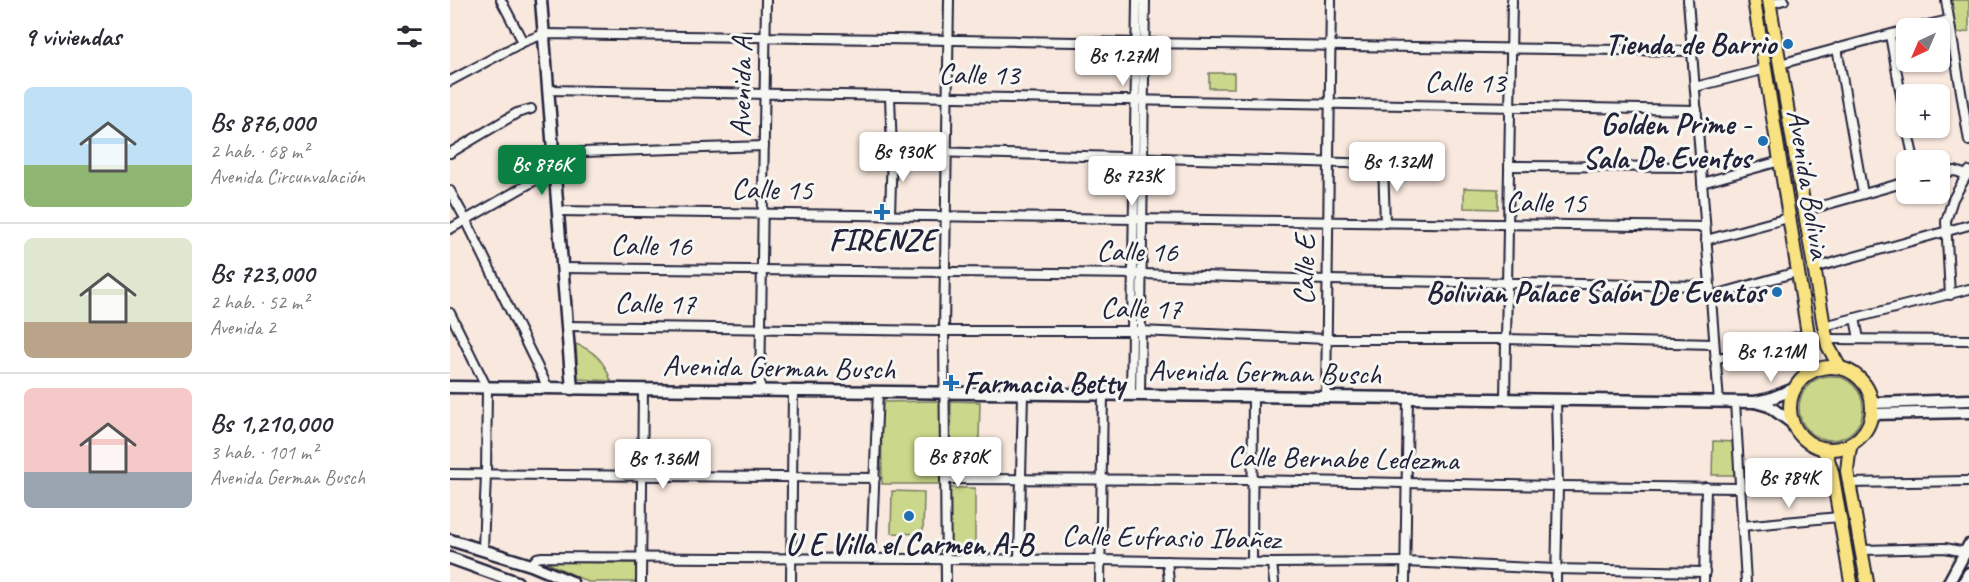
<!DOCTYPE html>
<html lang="es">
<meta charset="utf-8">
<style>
body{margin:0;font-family:Caveat,sans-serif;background:#f2f2f3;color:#2b2b33;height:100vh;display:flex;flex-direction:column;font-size:22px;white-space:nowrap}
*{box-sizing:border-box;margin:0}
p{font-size:20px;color:#7c7c81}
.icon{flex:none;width:33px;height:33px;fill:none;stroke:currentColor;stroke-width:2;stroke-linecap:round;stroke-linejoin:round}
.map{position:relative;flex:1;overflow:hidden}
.drawer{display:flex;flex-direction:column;background:#fff;width:450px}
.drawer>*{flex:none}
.needle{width:39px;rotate:224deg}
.fabs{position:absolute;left:1446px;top:18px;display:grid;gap:12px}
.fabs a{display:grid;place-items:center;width:54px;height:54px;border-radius:9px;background:#fff;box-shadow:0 2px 4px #0004;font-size:30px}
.price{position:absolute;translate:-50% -51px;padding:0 14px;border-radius:6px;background:#fff;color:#222;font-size:20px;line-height:39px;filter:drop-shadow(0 2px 3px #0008)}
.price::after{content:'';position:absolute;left:50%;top:36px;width:18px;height:14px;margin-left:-9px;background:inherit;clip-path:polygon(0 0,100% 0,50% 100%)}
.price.selected{background:#0b8043;color:#fff}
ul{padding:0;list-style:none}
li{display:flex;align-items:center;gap:18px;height:150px;padding:0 24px}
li+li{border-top:2px solid #e1e1e2}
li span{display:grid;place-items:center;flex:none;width:168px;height:120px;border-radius:9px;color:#555}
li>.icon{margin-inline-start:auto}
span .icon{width:72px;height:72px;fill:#fffc;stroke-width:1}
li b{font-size:26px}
h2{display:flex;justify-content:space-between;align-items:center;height:72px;padding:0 24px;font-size:26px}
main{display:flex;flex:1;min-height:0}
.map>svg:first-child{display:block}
.green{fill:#cbd78a;stroke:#767c62;stroke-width:1.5}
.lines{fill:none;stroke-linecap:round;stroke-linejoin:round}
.street-casing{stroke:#22223b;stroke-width:12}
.secondary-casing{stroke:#22223b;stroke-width:15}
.primary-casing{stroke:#22223b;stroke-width:16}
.street{stroke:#f6f6f2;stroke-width:8}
.secondary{stroke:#f6f6f2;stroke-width:10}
.primary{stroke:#f8e281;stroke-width:12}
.poi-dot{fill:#1f6fb2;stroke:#f6f6f2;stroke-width:2}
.labels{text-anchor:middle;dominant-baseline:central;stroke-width:6;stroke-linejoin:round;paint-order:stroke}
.poi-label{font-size:30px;font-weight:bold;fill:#22223b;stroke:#f6f6f2;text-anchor:end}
.street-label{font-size:30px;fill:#22223b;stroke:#f6f6f2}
</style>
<main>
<section class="drawer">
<h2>9 viviendas<svg class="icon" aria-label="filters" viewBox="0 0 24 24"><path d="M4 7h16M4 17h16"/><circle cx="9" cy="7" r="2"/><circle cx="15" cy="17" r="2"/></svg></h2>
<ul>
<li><span style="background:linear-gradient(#bfe0f5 65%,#8fb573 0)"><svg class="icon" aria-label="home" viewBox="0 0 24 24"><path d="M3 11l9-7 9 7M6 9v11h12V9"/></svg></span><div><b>Bs 876,000</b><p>2 hab. · 68 m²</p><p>Avenida Circunvalación</p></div></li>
<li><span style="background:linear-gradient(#dfe7d0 70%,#b9a48a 0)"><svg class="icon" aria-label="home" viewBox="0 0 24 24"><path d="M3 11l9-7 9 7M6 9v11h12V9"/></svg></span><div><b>Bs 723,000</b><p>2 hab. · 52 m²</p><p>Avenida 2</p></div></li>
<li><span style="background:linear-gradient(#f6c9c9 70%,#9aa5b1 0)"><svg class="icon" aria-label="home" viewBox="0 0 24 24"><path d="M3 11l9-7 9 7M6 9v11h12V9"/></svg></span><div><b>Bs 1,210,000</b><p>3 hab. · 101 m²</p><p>Avenida German Busch</p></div></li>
</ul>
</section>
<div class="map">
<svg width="1519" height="582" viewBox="0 0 1519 582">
<rect width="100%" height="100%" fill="#f8e8de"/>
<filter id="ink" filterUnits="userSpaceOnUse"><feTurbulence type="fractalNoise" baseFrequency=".0167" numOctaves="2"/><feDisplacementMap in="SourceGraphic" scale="12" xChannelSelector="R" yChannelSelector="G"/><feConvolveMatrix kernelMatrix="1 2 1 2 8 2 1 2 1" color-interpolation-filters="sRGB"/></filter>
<g filter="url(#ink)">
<g class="green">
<path d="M1501 0H1519V31L1507 34Z"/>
<rect x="759" y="73" width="25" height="15"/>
<path d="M1014 188 1048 189V209L1014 208Z"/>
<path d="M126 344C145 351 155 362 161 381L128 379Z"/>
<circle cx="1381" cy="408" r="32"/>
<path d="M490 401 491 484H432L431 402Z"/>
<path d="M501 401 530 402 528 475H500Z"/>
<path d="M1263 441 1285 442 1284 475H1262Z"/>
<rect x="498" y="488" width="27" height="67"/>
<path d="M442 491 474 492 473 534 441 533Z"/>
<path d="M96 562 186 563V582H138Z"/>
</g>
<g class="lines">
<g class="street-casing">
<g id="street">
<path d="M51 0 73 42"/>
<path d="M1238 0 1269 402"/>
<path d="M1496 0 1519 141"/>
<path d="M1319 4 1334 0"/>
<path d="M1464 28 1499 20"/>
<path d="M1440 35 1456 123"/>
<path d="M1387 48 1413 194"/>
<path d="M1330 64 1456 30"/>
<path d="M0 81 73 42 94 34 1242 51"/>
<path d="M1245 87 1316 69"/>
<path d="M98 90 1247 110"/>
<path d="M1457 128 1464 160"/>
<path d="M442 151 933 164 935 223"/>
<path d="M0 153 67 113 81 109"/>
<path d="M103 153 314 146"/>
<path d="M1059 166 1251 167"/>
<path d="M1490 173 1505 171 1517 175"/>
<path d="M1252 183 1330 161"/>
<path d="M0 191 16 220 98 388"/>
<path d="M107 211C490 215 873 224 1255 227"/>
<path d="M1354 211 1456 182"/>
<path d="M440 214 442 151 440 97"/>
<path d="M0 229 89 178 105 174"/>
<path d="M1256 240 1338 218"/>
<path d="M112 268 692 274 878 280 1260 286"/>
<path d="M1364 268 1519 225"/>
<path d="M1500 295 1496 221 1503 199 1519 171"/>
<path d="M1261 296 1347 272"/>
<path d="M0 313 37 388 36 475 33 549"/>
<path d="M1405 318 1409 339"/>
<path d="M117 326 494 331H690L877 339H1056L1264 344"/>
<path d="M1374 326 1519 289"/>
<path d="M1377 339 1519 340"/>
<path d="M1265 359 1358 334"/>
<path d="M310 391 316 0"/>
<path d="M681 395 687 0"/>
<path d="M690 395 695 0"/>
<path d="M876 397 881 0"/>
<path d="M1055 399 1062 0"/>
<path d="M1106 400 1108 486 1106 582"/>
<path d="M1285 402 1296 582"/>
<path d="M0 474 425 478"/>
<path d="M495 479 803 480 1108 486 1290 488"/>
<path d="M1399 483 1519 481"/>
<path d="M1292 526 1389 517"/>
<path d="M1412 550 1495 548 1515 552"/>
<path d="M421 559 428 392"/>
<path d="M569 559 573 394"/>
<path d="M717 561 719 582"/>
<path d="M802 562 803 396"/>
<path d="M822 563 824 582"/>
<path d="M81 565 87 558 92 557 651 560 822 563 955 562 1106 569 1255 572"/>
<path d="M191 582 193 390"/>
<path d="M341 582 343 391"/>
<path d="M496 582 494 331 499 0"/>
<path d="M650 582 653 395"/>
<path d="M955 582 958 398"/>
<path d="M1254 582 1256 487"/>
</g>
</g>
<g class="secondary-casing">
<g id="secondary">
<path d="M91 0 122 389"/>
<path d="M0 387 1305 402 1319 399 1344 389"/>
<path d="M1305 402 1319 406 1342 423"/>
<path d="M1422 403 1519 400"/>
<path d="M1422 414 1519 412"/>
<path d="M0 540 81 565 122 582"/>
<path d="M0 558 67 582"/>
<path d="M1499 582 1519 545"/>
<path d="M1514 582 1519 573"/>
</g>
</g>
<g class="primary-casing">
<g id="primary">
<path d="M1304 0 1358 334V360L1355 375"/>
<path d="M1319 0 1374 326 1378 346 1390 368"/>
<circle cx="1381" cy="408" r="41"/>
<path d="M1401 444 1399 453 1397 471 1417 582"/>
<path d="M1372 448 1377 456 1382 472 1401 582"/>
</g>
</g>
<use href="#street" class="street"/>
<use href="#secondary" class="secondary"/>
<use href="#primary" class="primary"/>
</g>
</g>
<g class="poi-dot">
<circle cx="1338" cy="44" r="6"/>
<circle cx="1313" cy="141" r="6"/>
<path d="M429 203h6v6h6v6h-6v6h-6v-6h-6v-6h6z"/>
<circle cx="1327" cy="292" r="6"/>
<path d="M498 374h6v6h6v6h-6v6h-6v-6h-6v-6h6z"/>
<circle cx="459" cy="516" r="6"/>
</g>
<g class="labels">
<g class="poi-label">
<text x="1326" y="44">Tienda de Barrio</text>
<text x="1301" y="124">Golden Prime -<tspan x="1301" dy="34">Sala De Eventos</tspan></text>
<text x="432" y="240" text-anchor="middle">FIRENZE</text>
<text x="1315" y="292">Bolivian Palace Salón De Eventos</text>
<text x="513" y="383" text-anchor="start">Farmacia Betty</text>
<text x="459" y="544" text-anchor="middle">U E Villa el Carmen A-B</text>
</g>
<g class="street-label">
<text transform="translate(529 74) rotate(1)">Calle 13</text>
<text transform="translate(1015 82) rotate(1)">Calle 13</text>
<text transform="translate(291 87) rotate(-89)">Avenida A</text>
<text transform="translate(1359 184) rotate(81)">Avenida Bolivia</text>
<text transform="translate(322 189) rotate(1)">Calle 15</text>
<text transform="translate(1096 202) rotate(1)">Calle 15</text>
<text transform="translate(201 245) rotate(1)">Calle 16</text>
<text transform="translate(687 251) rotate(1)">Calle 16</text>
<text transform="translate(854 270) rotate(-89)">Calle E</text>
<text transform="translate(205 303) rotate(1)">Calle 17</text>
<text transform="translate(691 308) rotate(1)">Calle 17</text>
<text transform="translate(329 367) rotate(1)">Avenida German Busch</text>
<text transform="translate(815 372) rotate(1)">Avenida German Busch</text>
<text transform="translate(893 458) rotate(1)">Calle Bernabe Ledezma</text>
<text transform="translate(721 537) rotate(1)">Calle Eufrasio Ibañez</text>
</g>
</g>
</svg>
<div class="fabs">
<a><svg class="needle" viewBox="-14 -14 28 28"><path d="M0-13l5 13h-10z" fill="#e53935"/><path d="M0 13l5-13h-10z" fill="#7c7c81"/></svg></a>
<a>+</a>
<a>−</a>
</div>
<b class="price" style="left:673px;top:87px">Bs 1.27M</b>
<b class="price" style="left:453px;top:183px">Bs 930K</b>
<b class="price" style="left:947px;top:193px">Bs 1.32M</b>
<b class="price selected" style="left:92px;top:196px">Bs 876K</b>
<b class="price" style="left:682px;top:207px">Bs 723K</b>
<b class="price" style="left:1321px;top:383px">Bs 1.21M</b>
<b class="price" style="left:508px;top:488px">Bs 870K</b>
<b class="price" style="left:213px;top:490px">Bs 1.36M</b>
<b class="price" style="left:1339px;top:509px">Bs 784K</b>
</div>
</main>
